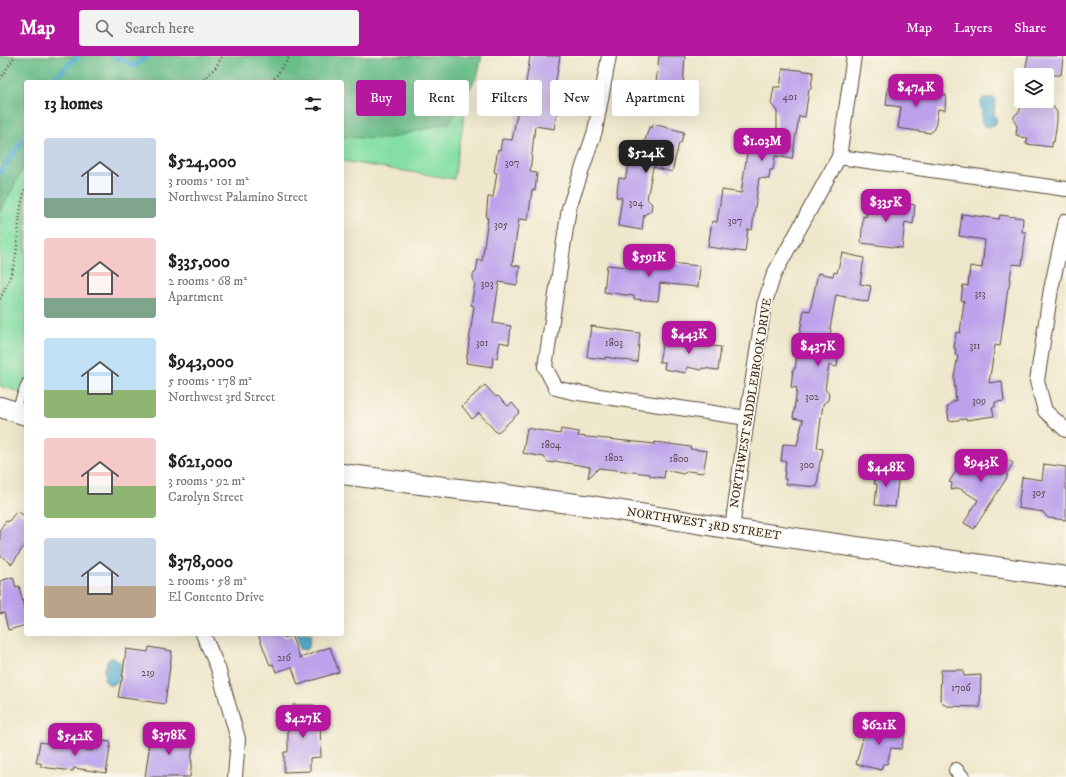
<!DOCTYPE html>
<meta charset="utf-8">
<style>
body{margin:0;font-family:"IM FELL DW Pica",serif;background:#f2f2f2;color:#222;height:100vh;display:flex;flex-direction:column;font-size:15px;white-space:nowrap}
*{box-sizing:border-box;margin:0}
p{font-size:13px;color:#767676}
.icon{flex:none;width:22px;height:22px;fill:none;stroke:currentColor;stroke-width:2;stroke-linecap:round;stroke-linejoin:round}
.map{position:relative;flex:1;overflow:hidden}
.side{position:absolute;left:24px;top:24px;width:320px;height:556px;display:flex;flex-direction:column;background:#fff;border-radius:4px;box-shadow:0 4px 16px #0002}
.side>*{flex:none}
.top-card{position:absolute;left:356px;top:24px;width:380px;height:36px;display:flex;gap:8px}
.controls{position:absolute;left:1014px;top:12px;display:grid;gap:8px}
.controls a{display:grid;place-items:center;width:40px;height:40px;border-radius:4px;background:#fff;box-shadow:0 4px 16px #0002;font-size:20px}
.price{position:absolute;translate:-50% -34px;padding:0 9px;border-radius:8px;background:#b5179e;color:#fff;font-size:13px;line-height:26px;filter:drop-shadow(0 1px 2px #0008)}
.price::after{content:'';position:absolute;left:50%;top:24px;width:12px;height:9px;margin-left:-6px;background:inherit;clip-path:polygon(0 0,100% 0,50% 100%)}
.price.active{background:#222;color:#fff}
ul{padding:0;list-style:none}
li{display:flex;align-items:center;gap:12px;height:100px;padding:0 20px}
li span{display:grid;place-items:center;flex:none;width:112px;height:80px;border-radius:4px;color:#555}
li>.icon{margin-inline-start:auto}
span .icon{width:48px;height:48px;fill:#fffc;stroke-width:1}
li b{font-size:17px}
h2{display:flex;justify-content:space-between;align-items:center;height:48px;padding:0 20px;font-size:17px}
.tag{padding:0 14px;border-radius:4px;background:#fff;box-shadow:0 4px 16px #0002;font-size:14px;line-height:36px}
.tag.active{background:#b5179e;color:#fff}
header{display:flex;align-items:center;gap:24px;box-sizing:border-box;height:56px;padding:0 20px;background:#b5179e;color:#fff}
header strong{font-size:19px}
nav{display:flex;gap:22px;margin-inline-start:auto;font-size:14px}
.search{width:280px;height:36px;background:#f2f2f2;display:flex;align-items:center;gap:10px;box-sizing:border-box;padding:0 14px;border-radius:4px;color:#767676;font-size:15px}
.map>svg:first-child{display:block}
.green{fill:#84dfa5;stroke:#608462}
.forest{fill:#6bbe8a;stroke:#537454}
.water{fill:#50abce;stroke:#466a76}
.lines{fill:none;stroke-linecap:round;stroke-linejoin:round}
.stream{stroke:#50abce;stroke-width:5}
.building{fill:#bca1eb}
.lane-casing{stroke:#564638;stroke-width:9}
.street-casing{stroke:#564638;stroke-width:16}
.secondary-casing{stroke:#564638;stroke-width:22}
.path{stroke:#564638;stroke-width:2.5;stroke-dasharray:1 3;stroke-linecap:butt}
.lane{stroke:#fff;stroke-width:7}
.street{stroke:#fff;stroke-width:14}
.secondary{stroke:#fff;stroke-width:20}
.labels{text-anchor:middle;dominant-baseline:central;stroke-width:3.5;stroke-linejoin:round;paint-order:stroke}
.number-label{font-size:10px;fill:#5b4851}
.street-label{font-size:12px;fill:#3b2a1e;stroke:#fbf7ec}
</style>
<header>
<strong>Map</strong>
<div class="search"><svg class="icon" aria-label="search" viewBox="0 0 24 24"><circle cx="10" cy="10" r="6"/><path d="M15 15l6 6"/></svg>Search here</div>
<nav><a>Map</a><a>Layers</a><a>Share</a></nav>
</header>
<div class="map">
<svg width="1066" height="721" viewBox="0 0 1066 721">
<rect width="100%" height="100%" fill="#fbf7ec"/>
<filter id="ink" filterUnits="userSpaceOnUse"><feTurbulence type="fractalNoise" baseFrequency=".025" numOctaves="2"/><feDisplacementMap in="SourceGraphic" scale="8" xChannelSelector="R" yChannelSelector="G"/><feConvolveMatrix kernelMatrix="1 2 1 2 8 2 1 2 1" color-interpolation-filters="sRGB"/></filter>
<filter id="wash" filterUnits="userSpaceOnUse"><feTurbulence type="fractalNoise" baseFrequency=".012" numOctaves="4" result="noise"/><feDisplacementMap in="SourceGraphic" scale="16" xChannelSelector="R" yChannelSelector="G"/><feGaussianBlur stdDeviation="0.9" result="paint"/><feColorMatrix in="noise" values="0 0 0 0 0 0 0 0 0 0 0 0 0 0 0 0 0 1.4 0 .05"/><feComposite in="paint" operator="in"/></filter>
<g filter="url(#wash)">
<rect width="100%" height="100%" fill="#efe7cb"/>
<path class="green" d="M0 0H474L454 123 342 105V26H26V338L0 330Z"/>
<path class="forest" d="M0 0H482L478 19 450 66 386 83 342 81V26H26V106L0 157Z"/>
<g class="water">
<path d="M983 42H995L996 45C996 49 993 52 994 56 995 63 999 63 994 70L985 71 981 66C981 64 982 62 982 59 982 52 978 50 983 42Z"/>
<path d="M297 578H310L311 579 309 591 307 594 300 593 299 590Z"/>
<path d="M112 602 116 603 119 606H121L118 626H116L112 629H109L106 625H104L105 615H104V612H106L107 605Z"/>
</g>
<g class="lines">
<g class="stream">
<path d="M113 0 135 10 147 0"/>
<path d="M50 26 78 0"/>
<path d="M0 117 26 80"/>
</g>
</g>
<g id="blocks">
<g class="building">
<path d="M530 0H560L554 37 556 38 553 56H557L554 73 535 70 530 116 537 117 535 135 532 134 528 164 519 163 512 209 520 210 517 229 499 226 493 267 511 270 509 288 500 286 497 302 493 301 492 311 466 307 474 250 471 249 475 227 473 224V218L476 216 478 204 482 205 488 162H486L488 141H493L497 117 494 116 498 93 500 94 502 83 512 84 518 53H522Z"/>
<path d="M659 0H685L683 30 678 33 676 48 654 45Z"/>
<path d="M1028 0H1063L1061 19H1030V16L1025 15Z"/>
<path d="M783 12 813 16 811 33H809L805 61 799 60 792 103 775 100 773 114H770L769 123 759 122 752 174 748 173 745 196 708 191 712 165 717 166 722 134 741 137 750 77 777 81V55L771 48 774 31H780Z"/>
<path d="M888 31 946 39 945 54 938 53 935 73 930 77 898 72 901 51 886 49Z"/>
<path d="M1021 45H1049L1057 56V65L1054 86H1052V91L1026 88 1028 82 1019 81V79H1016L1017 70 1014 65V60L1020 55Z"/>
<path d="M653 68 684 76 681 87H679L672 116 653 111 647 143 652 148 651 155 644 159 642 174 618 170 622 142 616 141 619 122 625 123 635 88 643 91 649 71 652 72Z"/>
<path d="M879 144 915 149 913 168 905 166 902 192 861 187 863 160 866 161 868 145 879 147Z"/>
<path d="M962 158 999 163 1000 159 1023 162 1022 176H1026L1022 209 1012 208 1009 232H1008L1000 290 995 289 989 327 1002 325 1004 345 995 346V351H992L994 360 966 364V363L949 365 947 351 954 345H956L954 321 958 299H955L956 293 954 292 956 276 960 277 964 245 961 244 963 229 968 230 970 210 982 212 985 184 959 180Z"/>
<path d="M842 197 864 202 860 228 871 230 868 246 836 239 830 273H831L828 289 839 291 837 311 829 309 825 333 829 338 828 344 823 348 817 392 823 393 821 405H820L817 431 786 428V423H784L786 405H781L783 388 797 389 803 364 793 362 797 332 791 331 793 313H795L799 286H798L804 254 810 255 818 217 833 220 834 216 837 217Z"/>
<path d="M628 203 700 210 698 231 660 227 658 245 634 243V240L604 236 607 209 627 211Z"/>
<path d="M591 270 640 277 637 306 605 301V303L587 301Z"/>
<path d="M664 280 703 287 704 289 721 291 718 314 702 312 701 314 687 311 686 317 664 313 665 306H659Z"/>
<path d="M485 329 496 341 498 340 508 350 512 347 520 356 497 377 479 357 472 363 462 350Z"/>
<path d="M527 372 560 378 561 373 579 376 578 380 655 388V386L691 391 690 393 707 395 703 417 688 415 683 418 665 414 664 422 650 420V418L599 412 588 422 590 411 555 405 554 407 548 406 544 401 523 397Z"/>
<path d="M998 398 1013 407 1006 419 1008 420 974 473 964 467 978 444 959 432 951 434 952 427 949 426 966 400 975 405 978 400 991 408Z"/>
<path d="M1044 408 1066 411V464L1048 462 1043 456 1018 452 1022 421 1042 424Z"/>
<path d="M876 414 899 417 895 451 875 449 877 428H874Z"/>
<path d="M17 455 26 461V487L12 508 0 499V473L6 465 8 466Z"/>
<path d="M13 521 16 531 19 530 26 558V569L8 574 4 557 0 558V525Z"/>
<path d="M258 578H283L285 582 291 579 300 602 330 591 339 616 298 629 292 611 276 616 273 608 270 609Z"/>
<path d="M149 591 172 595 165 648 118 641 121 625H122L126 593 148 596Z"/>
<path d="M941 614H963L964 620 981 619 980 651 946 650 940 644Z"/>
<path d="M293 649H314V661L320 662 321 701 310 702V715L284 716V696H288V673H289V663H292Z"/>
<path d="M884 669 906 675 901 693 891 692 887 708H883L881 714 856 708 866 671 883 674Z"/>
<path d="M151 676 194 683 191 705H192L190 721H145L149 693H148Z"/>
<path d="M94 684 111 686 106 717 74 712 73 715 41 711V707H36L40 686 92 695Z"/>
</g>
</g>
</g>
<g filter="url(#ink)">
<use href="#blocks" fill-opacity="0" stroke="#564638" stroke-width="1"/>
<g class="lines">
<g class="lane-casing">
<path id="lane" d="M15 354 26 326"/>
</g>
<g class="street-casing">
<g id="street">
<path d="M609 0 595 75 569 152 545 311 556 332 572 336 747 362"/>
<path d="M839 101 1066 133"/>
<path d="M1066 165 1051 233 1037 325 1045 355 1066 374"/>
<path d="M732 473 747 362 764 249 774 218 839 101 854 0"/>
<path d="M203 578 218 612 238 683 235 721"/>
<path d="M956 714 962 721"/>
</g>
</g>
<g class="secondary-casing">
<g id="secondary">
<path d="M0 351 26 359"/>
<path d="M342 418 592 450 732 473 1066 521"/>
</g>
</g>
<g class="path">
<path d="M0 23 15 0"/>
<path d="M201 26 216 11 222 0"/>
<path d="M272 26 290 0"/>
<path d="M0 243C6 231 11 220 14 208 20 183 17 156 26 131"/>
</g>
<use href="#lane" class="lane"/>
<use href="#street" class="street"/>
<use href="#secondary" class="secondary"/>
</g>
</g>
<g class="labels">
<g class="number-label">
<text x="790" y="41">401</text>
<text x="512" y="107">307</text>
<text x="636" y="147">304</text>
<text x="735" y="165">307</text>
<text x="501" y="169">305</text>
<text x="487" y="228">303</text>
<text x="980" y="238">313</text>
<text x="482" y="287">301</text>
<text x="614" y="287">1803</text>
<text x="975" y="290">311</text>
<text x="812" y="341">302</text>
<text x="979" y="345">309</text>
<text x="551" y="389">1804</text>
<text x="614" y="402">1802</text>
<text x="679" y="403">1800</text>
<text x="807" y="409">300</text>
<text x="1039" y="437">305</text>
<text x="284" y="602">216</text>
<text x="148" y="617">219</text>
<text x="961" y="632">1706</text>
</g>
<g class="street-label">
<text transform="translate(751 347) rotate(-81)">NORTHWEST SADDLEBROOK DRIVE</text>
<text transform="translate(704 468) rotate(9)">NORTHWEST 3RD STREET</text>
</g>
</g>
</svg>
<div class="controls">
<a><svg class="icon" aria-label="layers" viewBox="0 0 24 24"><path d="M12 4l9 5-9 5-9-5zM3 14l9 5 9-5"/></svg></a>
</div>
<b class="price" style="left:916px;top:52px">$474K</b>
<b class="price" style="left:762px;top:106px">$1.03M</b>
<b class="price active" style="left:646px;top:118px">$524K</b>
<b class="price" style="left:886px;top:167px">$335K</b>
<b class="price" style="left:649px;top:222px">$591K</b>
<b class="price" style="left:689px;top:299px">$443K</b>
<b class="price" style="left:818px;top:311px">$437K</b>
<b class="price" style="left:981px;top:427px">$943K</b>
<b class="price" style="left:886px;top:432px">$448K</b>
<b class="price" style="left:303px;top:683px">$427K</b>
<b class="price" style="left:879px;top:690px">$621K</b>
<b class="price" style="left:169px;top:700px">$378K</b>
<b class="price" style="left:75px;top:701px">$542K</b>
<div class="top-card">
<a class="tag active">Buy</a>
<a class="tag">Rent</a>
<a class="tag">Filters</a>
<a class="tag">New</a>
<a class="tag">Apartment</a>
</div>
<section class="side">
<h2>13 homes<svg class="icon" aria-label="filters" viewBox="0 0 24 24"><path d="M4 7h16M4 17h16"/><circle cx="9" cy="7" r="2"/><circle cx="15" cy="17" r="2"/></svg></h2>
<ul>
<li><span style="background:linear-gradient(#c9d6e8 75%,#7fa58c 0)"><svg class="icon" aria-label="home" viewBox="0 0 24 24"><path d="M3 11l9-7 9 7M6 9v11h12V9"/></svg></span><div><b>$524,000</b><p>3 rooms · 101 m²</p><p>Northwest Palamino Street</p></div></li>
<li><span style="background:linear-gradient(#f6c9c9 75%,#7fa58c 0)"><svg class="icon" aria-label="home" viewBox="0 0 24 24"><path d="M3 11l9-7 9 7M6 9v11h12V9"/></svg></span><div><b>$335,000</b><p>2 rooms · 68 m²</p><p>Apartment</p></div></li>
<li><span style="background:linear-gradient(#bfe0f5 65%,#8fb573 0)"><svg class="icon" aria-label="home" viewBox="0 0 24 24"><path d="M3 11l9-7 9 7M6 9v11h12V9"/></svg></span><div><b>$943,000</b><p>5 rooms · 178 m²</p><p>Northwest 3rd Street</p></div></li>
<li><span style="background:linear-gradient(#f6c9c9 60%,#8fb573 0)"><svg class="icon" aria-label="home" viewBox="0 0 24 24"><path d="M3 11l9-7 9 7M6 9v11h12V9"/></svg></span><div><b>$621,000</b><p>3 rooms · 92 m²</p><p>Carolyn Street</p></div></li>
<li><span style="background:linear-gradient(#c9d6e8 60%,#b9a48a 0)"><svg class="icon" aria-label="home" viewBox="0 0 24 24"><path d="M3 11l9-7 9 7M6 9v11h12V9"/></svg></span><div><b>$378,000</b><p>2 rooms · 58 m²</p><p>El Contento Drive</p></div></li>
</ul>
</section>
</div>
